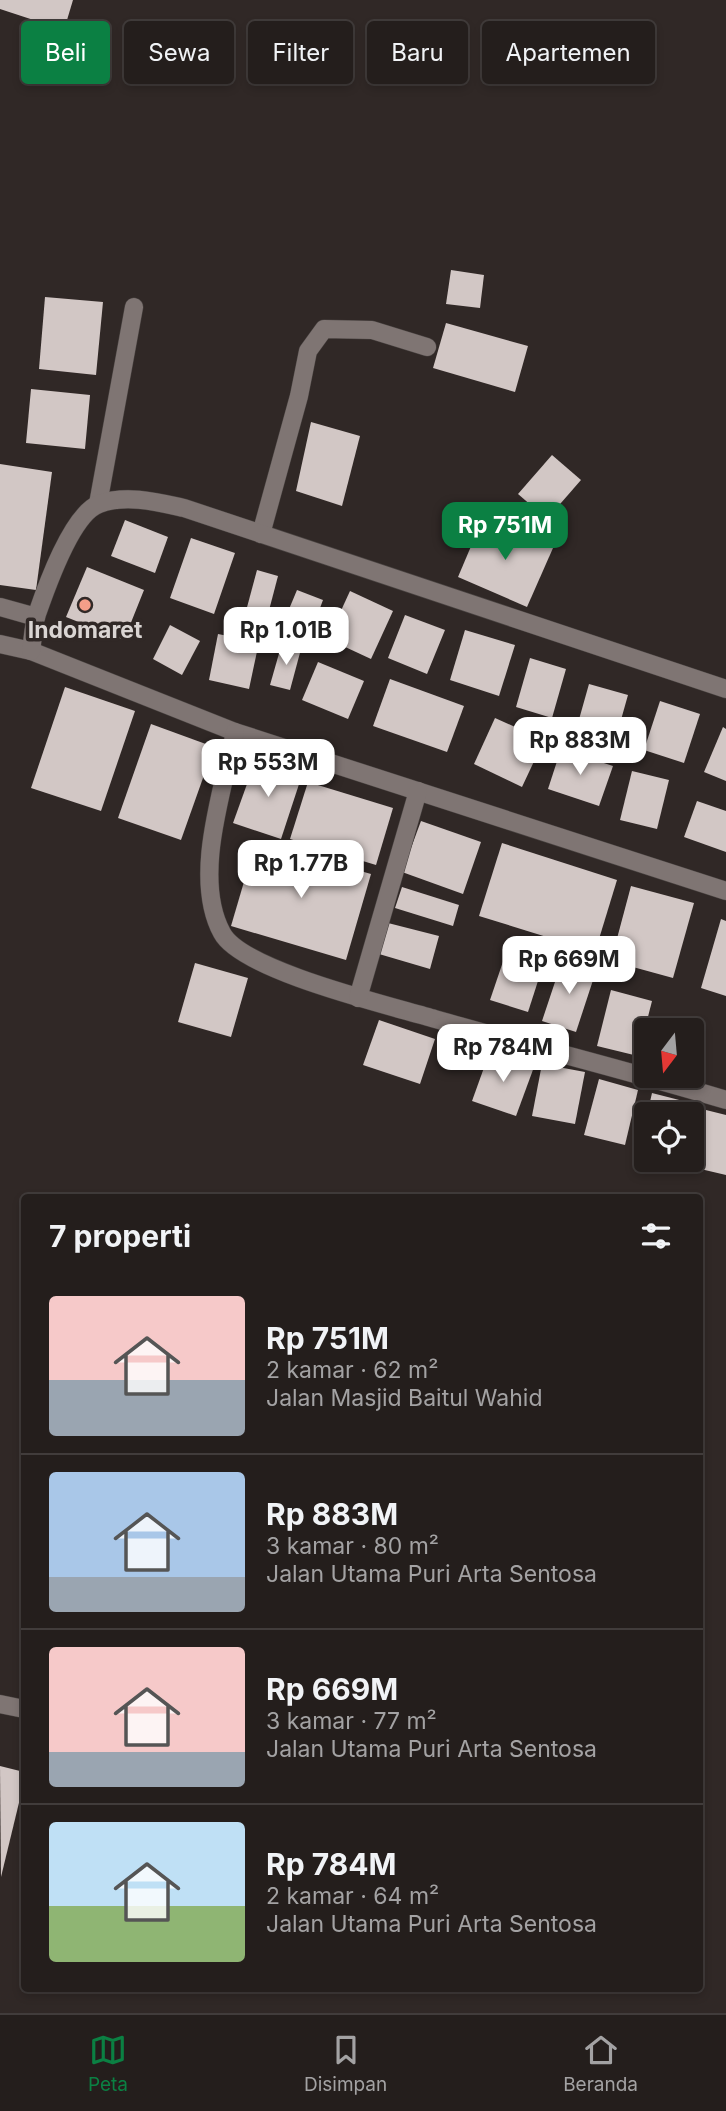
<!DOCTYPE html>
<html lang="id">
<meta charset="utf-8">
<style>
body{margin:0;font-family:Inter,sans-serif;background:#302b29;color:#f1f3f6;height:100vh;display:flex;flex-direction:column;font-size:26px;white-space:nowrap}
*{box-sizing:border-box;margin:0}
p{font-size:23px;color:#a3a2a3}
.icon{flex:none;width:38px;height:38px;fill:none;stroke:currentColor;stroke-width:2;stroke-linecap:round;stroke-linejoin:round}
.map{position:relative;flex:1;overflow:hidden}
.side{position:absolute;left:21px;top:1194px;width:682px;height:798px;display:flex;flex-direction:column;background:#241e1c;border-radius:7px;box-shadow:0 4px 10px #0003,0 0 0 2px #413c3b}
.side>*{flex:none}
.top-card{position:absolute;left:21px;top:21px;width:684px;height:63px;display:flex;gap:14px}
.needle{width:46px;rotate:196deg}
.tools{position:absolute;left:634px;top:1018px;display:grid;gap:14px}
.tools a{display:grid;place-items:center;width:70px;height:70px;border-radius:7px;background:#241e1c;box-shadow:0 4px 10px #0003,0 0 0 2px #413c3b;font-size:35px}
.price{position:absolute;translate:-50% -60px;padding:0 16px;border-radius:14px;background:#fff;color:#222;font-size:23px;line-height:46px;filter:drop-shadow(0 2px 4px #0008)}
.price::after{content:'';position:absolute;left:50%;top:42px;width:21px;height:16px;margin-left:-10px;background:inherit;clip-path:polygon(0 0,100% 0,50% 100%)}
.price.on{background:#0b8043;color:#fff}
ul{padding:0;list-style:none}
li{display:flex;align-items:center;gap:21px;height:175px;padding:0 28px}
li+li{border-top:2px solid #413c3b}
li span{display:grid;place-items:center;flex:none;width:196px;height:140px;border-radius:7px;color:#555}
li>.icon{margin-inline-start:auto}
span .icon{width:84px;height:84px;fill:#fffc;stroke-width:1}
li b{font-size:30px}
h2{display:flex;justify-content:space-between;align-items:center;height:84px;padding:0 28px;font-size:30px}
.tag{padding:0 24px;border-radius:7px;background:#241e1c;box-shadow:0 4px 10px #0003,0 0 0 2px #413c3b;font-size:24px;line-height:63px}
.tag.on{background:#0b8043;color:#fff}
.tab-bar{display:flex;justify-content:space-around;align-items:center;height:98px;border-top:2px solid #413c3b;background:#241e1c;font-size:19px;color:#a3a2a3}
.tab-bar a{display:grid;justify-items:center;gap:4px}
.tab-bar .on{color:#0b8043}
.map>svg:first-child{display:block}
.building{fill:#d2c7c5}
.lines{fill:none;stroke-linecap:round;stroke-linejoin:round}
.minor-casing{stroke:#4a4442;stroke-width:19}
.minor{stroke:#7f7573;stroke-width:18}
.poi-dot{fill:#f49e89;stroke:#302826;stroke-width:2.5}
.labels{text-anchor:middle;dominant-baseline:central;stroke-width:7;stroke-linejoin:round;paint-order:stroke}
.poi-label{font-size:23px;font-weight:bold;fill:#dad5d3;stroke:#302826}
</style>
<div class="map">
<svg width="726" height="2013" viewBox="0 0 726 2013">
<rect width="100%" height="100%" fill="#302826"/>
<g class="building">
<path d="M0 0H73L64 30 0 9Z"/>
<path d="M451 270 484 275 480 308 446 304Z"/>
<path d="M45 297 103 302 96 375 39 369Z"/>
<path d="M446 323 528 346 515 392 433 368Z"/>
<path d="M31 389 90 395 85 449 26 443Z"/>
<path d="M311 422 360 436 342 506 296 491Z"/>
<path d="M552 455 581 480 547 519 518 494Z"/>
<path d="M0 464 52 472 36 590 0 585Z"/>
<path d="M483 518 553 548 527 607 458 577Z"/>
<path d="M125 520 168 537 155 573 111 556Z"/>
<path d="M191 538 235 553 214 614 170 598Z"/>
<path d="M87 567 144 590 124 640 66 617Z"/>
<path d="M257 570 278 576 267 618 246 611Z"/>
<path d="M297 590 323 600 309 637 282 626Z"/>
<path d="M350 591 393 611 371 659 328 639Z"/>
<path d="M405 615 445 630 427 674 388 658Z"/>
<path d="M170 625 200 641 182 675 153 659Z"/>
<path d="M465 630 515 645 499 696 450 680Z"/>
<path d="M218 634 259 642 249 689 209 680Z"/>
<path d="M282 643 301 649 290 690 270 685Z"/>
<path d="M530 658 566 669 552 718 516 707Z"/>
<path d="M318 662 364 681 348 719 302 700Z"/>
<path d="M390 679 464 706 447 752 373 726Z"/>
<path d="M589 684 628 695 617 734 578 723Z"/>
<path d="M65 687 135 711 101 811 31 788Z"/>
<path d="M660 701 700 714 684 763 644 750Z"/>
<path d="M495 718 544 740 522 787 474 764Z"/>
<path d="M151 724 214 747 181 840 118 818Z"/>
<path d="M723 727 726 729V781L704 772Z"/>
<path d="M561 749 613 766 599 806 548 789Z"/>
<path d="M256 759 302 775 281 839 233 823Z"/>
<path d="M632 771 669 780 657 829 620 820Z"/>
<path d="M308 782 393 808 376 865 290 839Z"/>
<path d="M697 801 726 811V852L684 837Z"/>
<path d="M421 821 481 842 463 894 402 872Z"/>
<path d="M256 841 371 874 346 960 231 926Z"/>
<path d="M502 843 617 880 595 952 479 916Z"/>
<path d="M631 886 694 903 673 978 611 961Z"/>
<path d="M402 887 459 905 453 926 395 908Z"/>
<path d="M721 919 726 921V996L701 988Z"/>
<path d="M388 923 439 936 430 969 379 954Z"/>
<path d="M510 941 547 953 528 1012 490 1000Z"/>
<path d="M562 961 596 971 576 1032 542 1021Z"/>
<path d="M195 963 248 978 231 1037 178 1022Z"/>
<path d="M611 990 652 1001 638 1056 597 1046Z"/>
<path d="M379 1020 435 1039 420 1084 363 1065Z"/>
<path d="M490 1051 534 1067 516 1116 472 1101Z"/>
<path d="M542 1064 585 1072 575 1124 532 1116Z"/>
<path d="M599 1079 638 1090 625 1145 584 1135Z"/>
<path d="M652 1093 691 1103 688 1115H647Z"/>
<path d="M706 1110 726 1115V1175L692 1167Z"/>
<path d="M645 1123H646V1152L638 1150Z"/>
<path d="M0 1766 24 1772V1782L1 1877Z"/>
</g>
<g class="lines">
<g class="minor-casing">
<g id="minor">
<path d="M98 504 134 307"/>
<path d="M261 534 299 396 308 351 324 329 372 330 427 347"/>
<path d="M0 607 36 617"/>
<path d="M0 644 31 651 235 732 726 891"/>
<path d="M31 651C33 639 33 626 37 614 46 588 72 514 99 504 126 494 157 502 184 508L726 689"/>
<path d="M235 732C223 790 192 878 222 933 242 971 392 1006 435 1019 532 1047 630 1071 726 1100"/>
<path d="M358 998 418 791"/>
<path d="M0 1704 24 1709"/>
</g>
</g>
<use href="#minor" class="minor"/>
</g>
<circle class="poi-dot" cx="85" cy="605" r="7"/>
<g class="labels">
<g class="poi-label">
<text x="85" y="630">Indomaret</text>
</g>
</g>
</svg>
<div class="tools">
<a><svg class="needle" viewBox="-14 -14 28 28"><path d="M0-13l5 13h-10z" fill="#e53935"/><path d="M0 13l5-13h-10z" fill="#a3a2a3"/></svg></a>
<a><svg class="icon" aria-label="locate" viewBox="0 0 24 24"><circle cx="12" cy="12" r="6"/><path d="M12 2v4M12 18v4M2 12h4M18 12h4"/></svg></a>
</div>
<b class="price on" style="left:505px;top:562px">Rp 751M</b>
<b class="price" style="left:286px;top:667px">Rp 1.01B</b>
<b class="price" style="left:580px;top:777px">Rp 883M</b>
<b class="price" style="left:268px;top:799px">Rp 553M</b>
<b class="price" style="left:301px;top:900px">Rp 1.77B</b>
<b class="price" style="left:569px;top:996px">Rp 669M</b>
<b class="price" style="left:503px;top:1084px">Rp 784M</b>
<div class="top-card">
<a class="tag on">Beli</a>
<a class="tag">Sewa</a>
<a class="tag">Filter</a>
<a class="tag">Baru</a>
<a class="tag">Apartemen</a>
</div>
<section class="side">
<h2>7 properti<svg class="icon" aria-label="filters" viewBox="0 0 24 24"><path d="M4 7h16M4 17h16"/><circle cx="9" cy="7" r="2"/><circle cx="15" cy="17" r="2"/></svg></h2>
<ul>
<li><span style="background:linear-gradient(#f6c9c9 60%,#9aa5b1 0)"><svg class="icon" aria-label="home" viewBox="0 0 24 24"><path d="M3 11l9-7 9 7M6 9v11h12V9"/></svg></span><div><b>Rp 751M</b><p>2 kamar · 62 m²</p><p>Jalan Masjid Baitul Wahid</p></div></li>
<li><span style="background:linear-gradient(#a9c7e8 75%,#9aa5b1 0)"><svg class="icon" aria-label="home" viewBox="0 0 24 24"><path d="M3 11l9-7 9 7M6 9v11h12V9"/></svg></span><div><b>Rp 883M</b><p>3 kamar · 80 m²</p><p>Jalan Utama Puri Arta Sentosa</p></div></li>
<li><span style="background:linear-gradient(#f6c9c9 75%,#9aa5b1 0)"><svg class="icon" aria-label="home" viewBox="0 0 24 24"><path d="M3 11l9-7 9 7M6 9v11h12V9"/></svg></span><div><b>Rp 669M</b><p>3 kamar · 77 m²</p><p>Jalan Utama Puri Arta Sentosa</p></div></li>
<li><span style="background:linear-gradient(#bfe0f5 60%,#8fb573 0)"><svg class="icon" aria-label="home" viewBox="0 0 24 24"><path d="M3 11l9-7 9 7M6 9v11h12V9"/></svg></span><div><b>Rp 784M</b><p>2 kamar · 64 m²</p><p>Jalan Utama Puri Arta Sentosa</p></div></li>
</ul>
</section>
</div>
<nav class="tab-bar">
<a class="on"><svg class="icon" aria-label="map" viewBox="0 0 24 24"><path d="M3 6l6-2 6 2 6-2v14l-6 2-6-2-6 2zM9 4v14M15 6v14"/></svg>Peta</a>
<a><svg class="icon" aria-label="saved" viewBox="0 0 24 24"><path d="M7 4h10v16l-5-4-5 4z"/></svg>Disimpan</a>
<a><svg class="icon" aria-label="home" viewBox="0 0 24 24"><path d="M3 11l9-7 9 7M6 9v11h12V9"/></svg>Beranda</a>
</nav>
